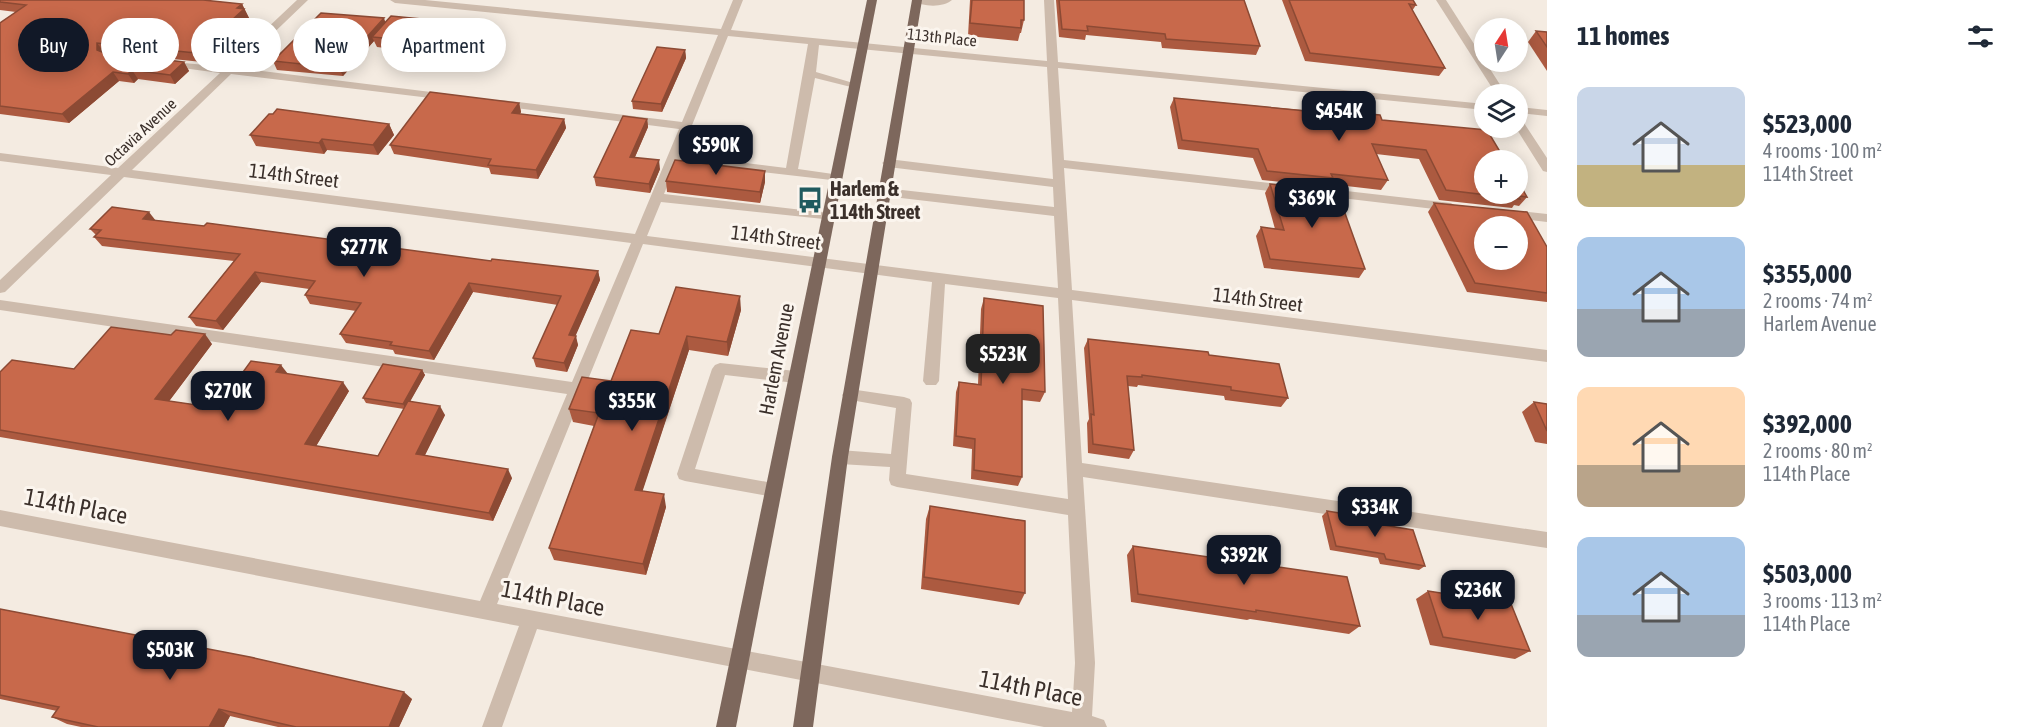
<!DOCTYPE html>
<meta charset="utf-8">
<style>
body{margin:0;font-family:"Asap Condensed",sans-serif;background:#f6f6f7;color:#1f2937;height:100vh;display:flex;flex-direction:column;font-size:22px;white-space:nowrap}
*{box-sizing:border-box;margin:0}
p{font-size:20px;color:#747a83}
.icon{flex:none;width:33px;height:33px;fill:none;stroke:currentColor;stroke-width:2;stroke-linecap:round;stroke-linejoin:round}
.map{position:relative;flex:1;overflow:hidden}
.side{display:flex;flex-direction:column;background:#fff;width:480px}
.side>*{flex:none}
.banner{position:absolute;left:18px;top:18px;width:570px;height:54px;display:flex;gap:12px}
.needle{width:39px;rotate:12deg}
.tools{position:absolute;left:1474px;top:18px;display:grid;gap:12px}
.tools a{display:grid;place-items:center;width:54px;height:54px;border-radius:50%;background:#fff;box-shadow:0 3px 15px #0003;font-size:30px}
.price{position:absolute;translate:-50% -51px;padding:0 14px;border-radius:12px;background:#111827;color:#fff;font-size:20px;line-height:39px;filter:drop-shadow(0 2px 3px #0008)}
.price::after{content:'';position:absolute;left:50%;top:36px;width:18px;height:14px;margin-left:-9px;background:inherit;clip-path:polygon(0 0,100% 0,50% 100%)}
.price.on{background:#222;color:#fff}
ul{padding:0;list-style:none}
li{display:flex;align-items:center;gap:18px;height:150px;padding:0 30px}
li span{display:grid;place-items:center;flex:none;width:168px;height:120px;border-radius:12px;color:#555}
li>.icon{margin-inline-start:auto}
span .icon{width:72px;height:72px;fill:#fffc;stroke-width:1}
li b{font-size:26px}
h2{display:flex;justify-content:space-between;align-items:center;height:72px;padding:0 30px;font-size:26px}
.pill{padding:0 21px;border-radius:27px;background:#fff;box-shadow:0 3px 15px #0003;font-size:21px;line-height:54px}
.pill.on{background:#111827;color:#fff}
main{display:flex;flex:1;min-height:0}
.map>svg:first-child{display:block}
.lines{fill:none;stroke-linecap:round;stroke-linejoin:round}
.minor{fill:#cdbbac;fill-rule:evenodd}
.major{fill:#7d675c;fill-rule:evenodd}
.wall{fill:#ac5a40}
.shaded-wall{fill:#8c4a34}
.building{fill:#c8694b;stroke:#8c4a34;stroke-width:1.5;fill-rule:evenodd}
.labels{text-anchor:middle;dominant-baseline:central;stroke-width:6;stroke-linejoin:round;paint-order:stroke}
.far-street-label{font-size:16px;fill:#3b302b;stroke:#fbf5ee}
.street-label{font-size:20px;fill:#3b302b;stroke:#fbf5ee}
.poi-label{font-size:20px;font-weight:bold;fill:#3b302b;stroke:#fbf5ee;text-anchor:start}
.near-street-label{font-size:24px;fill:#3b302b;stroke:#fbf5ee}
</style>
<main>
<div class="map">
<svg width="1547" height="727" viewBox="0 0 1547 727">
<rect width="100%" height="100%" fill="#f4ebe1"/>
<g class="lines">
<g class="minor">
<path d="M297 0H308L237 68 447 94 453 97 447 100 231 74 132 170 635 234 679 129 501 106 495 103 501 100 682 122 718 35 395 3 390 0H425L721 29 733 0H743L731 30 1047 61 1044 0H1054L1058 62 1485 104V110L1058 68 1064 160 1287 185 1293 189 1287 193 1064 168 1072 290 1547 350V362L1072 300 1082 463 1547 532V548L1083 477 1095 663 1092 716 1104 720 1107 727H1044L537 629 502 727H482L519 626 0 526V510L480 601 567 394 0 310V300L572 382 631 243 124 177 5 292 0 293V280L111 175 0 161V153L118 168 220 73 167 66 162 63 163 61 226 67ZM728 36 808 44 786 168 680 155ZM819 45 1047 67 1053 179 888 159 882 163 888 167 1053 187 1054 207 884 188 878 192 884 196 1054 216 1058 288 647 236 661 202 833 220 834 217 828 213 664 194 677 162 840 181 842 178 840 175 798 169 815 78 855 88 860 85 816 72ZM643 244 932 282 923 381 926 385H936L939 381 945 284 1058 298 1068 499 906 474 912 403 910 399 904 397 850 389 845 391 842 395 845 399 896 408 891 454 840 450 834 452 832 457 834 462 840 464 890 467 889 480 891 485 897 487 1068 515 1075 663 1072 712 497 604Z"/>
<path d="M912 0H952C943 8 922 7 912 0Z"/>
<path d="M1436 0H1446L1506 94H1496Z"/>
<path d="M1518 107 1547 110V116L1518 113Z"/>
<path d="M1518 119 1522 120 1547 158V172L1543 171 1516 128H1518Z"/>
<path d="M1320 188 1451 203 1457 207 1451 211 1316 195 1314 192 1316 189Z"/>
<path d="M1510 210 1547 214V222L1505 217 1504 214 1505 211Z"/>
<path d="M720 363 796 371 801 373 804 377 801 381 796 383 725 375 695 469 773 483 779 485 781 490 779 495 773 497 685 481 679 479 677 474 712 369 715 365Z"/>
</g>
<g class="major">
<path d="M867 0H877L736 727H716Z"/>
<path d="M912 0H922L848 457 813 727H793L832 457Z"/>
</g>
</g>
<g class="wall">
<path d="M0 0 242 4 249 18 202 62 105 52 184 62 189 71 175 84 138 79 134 83 119 81 69 123 0 114V23L16 12 0 10Z"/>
<path d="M970 0H1024V20L1021 33H1020L1018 41 968 36Z"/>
<path d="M1056 0H1244L1260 46 1256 55 1162 48 1161 42 1086 35 1085 40 1059 37Z"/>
<path d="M1282 0H1413L1416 5 1412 11 1445 68 1439 76 1305 61Z"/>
<path d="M385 22 426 29 409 51 377 47 374 41 343 76 277 70 273 61Z"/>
<path d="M1536 31 1547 32V71L1528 42Z"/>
<path d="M685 50 686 58 662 112 633 109 632 101Z"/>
<path d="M1174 98 1345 114 1346 112 1382 120 1527 197 1519 206 1514 205 1512 208 1439 200 1419 159 1376 154 1388 180 1381 190 1329 184 1327 187 1262 180 1253 158 1178 149 1170 107Z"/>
<path d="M519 103 521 112 520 114 564 119 566 128 538 179 491 174 489 168 394 154 390 145Z"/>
<path d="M647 119 648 127 635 157 660 169 650 193 596 186 594 177Z"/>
<path d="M389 124 394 135 378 155 327 150 324 154 256 146 250 135Z"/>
<path d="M765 171V182L760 203 667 192 666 181Z"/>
<path d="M1270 184 1365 269 1359 278 1264 268 1256 236 1261 227 1275 229 1265 193Z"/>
<path d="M1434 203 1547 247V302L1467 292 1428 212Z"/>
<path d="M155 220 491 261 598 271 600 280 575 336 578 345 567 372 536 367 533 358 558 305 473 292 434 360 395 354 393 350 346 343 340 334 356 311 310 304 305 295 309 289 261 282 223 330 196 326 189 317 234 261 102 246 94 237 96 235 90 229Z"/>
<path d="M984 298 1045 392 1040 402 1022 400V477L1018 486 971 479 972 449 953 446 956 392 959 382 978 384 981 309Z"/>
<path d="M741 310 728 356 689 350 642 491 666 507 646 575 554 560 549 548 594 426 573 422 569 409 611 381 659 334Z"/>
<path d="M1088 339 1209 355 1288 398 1281 407 1225 400 1224 396 1138 385 1137 387 1128 386 1134 450 1129 459 1088 453 1087 423 1089 419 1084 348Z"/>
<path d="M212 344 169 401 217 408 287 374 349 391 316 446 378 456 404 409 366 403 363 398 422 370 425 375 410 401 445 415 425 455 512 478 493 521 0 437V372L74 369Z"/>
<path d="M1534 402 1547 404V444L1535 442 1522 412Z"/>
<path d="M930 506 1025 593 1019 605 921 589 926 519Z"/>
<path d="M1327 511 1366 522 1425 566 1419 570 1380 564 1378 558 1330 550 1322 516Z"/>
<path d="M1133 546 1360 626 1349 634 1250 619 1247 620 1131 602 1127 555Z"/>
<path d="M1428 591 1530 651 1515 659 1430 645 1416 599Z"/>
<path d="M0 609 412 699 399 727H278L230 716 224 727H81L67 724 52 717 57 711 0 699Z"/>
</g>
<g class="shaded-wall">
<path d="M242 4 249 18 202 62 196 53Z"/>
<path d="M384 18 387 27 372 37 374 41 343 76 339 68Z"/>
<path d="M423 19 426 29 409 51 405 40Z"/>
<path d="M97 43 104 52 97 50Z"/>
<path d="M685 50 686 58 662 112 661 104Z"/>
<path d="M184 62 189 71 175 84 170 75Z"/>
<path d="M132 70 138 79 134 83 128 74Z"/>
<path d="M113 72 119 81 69 123 62 114Z"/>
<path d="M519 103 521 112 515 122 512 113Z"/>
<path d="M564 119 566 128 538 179 536 170Z"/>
<path d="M647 119 648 127 631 166 630 157Z"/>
<path d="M389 124 394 135 378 155 373 145Z"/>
<path d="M322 139 327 150 324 154 319 143Z"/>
<path d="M659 160 660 169 650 193 649 184Z"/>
<path d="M765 171V182L760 203V192Z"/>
<path d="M149 212 156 221 143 219Z"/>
<path d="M598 271 600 280 572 344 569 335Z"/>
<path d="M255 272 261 282 223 330 216 321Z"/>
<path d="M469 283 473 292 434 360 429 351Z"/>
<path d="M740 296 741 310 728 356 727 342Z"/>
<path d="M205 334 212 344 164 408 155 399Z"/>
<path d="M576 336 578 345 567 372 564 363Z"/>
<path d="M687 336 689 350 639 502 635 490Z"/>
<path d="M281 365 288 374 276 372Z"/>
<path d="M422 370 425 375 406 409 403 404Z"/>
<path d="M343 382 349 391 312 453 305 444Z"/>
<path d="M440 406 445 415 421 463 416 454Z"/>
<path d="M508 469 512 478 493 521 489 513Z"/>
<path d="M664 494 666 507 646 575 643 564Z"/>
<path d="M404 692 412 699 399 727H389Z"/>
<path d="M219 709 230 716 224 727H209Z"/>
</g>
<g class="building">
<path d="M0 0H203L242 4 237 8 244 9 196 53 97 43V50L102 52 184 62 170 75 132 70 128 74 113 72 62 114 0 106V23L26 5 0 2Z"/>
<path d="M972 0H1024V20H1021V28L970 23Z"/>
<path d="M1059 0H1244L1260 46 1166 39 1165 34 1087 26 1088 31 1062 29Z"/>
<path d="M1289 0H1413L1416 5 1409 4 1445 68 1310 53Z"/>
<path d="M321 13 384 18 339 68 273 61Z"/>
<path d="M391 16 423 19 405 40 372 37Z"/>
<path d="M1536 31 1547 32V47Z"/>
<path d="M657 47 685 50 661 104 632 101Z"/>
<path d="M430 92 519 103 512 113 564 119 536 170 488 165 491 159 390 145Z"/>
<path d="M1174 98 1348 115 1346 112 1380 115 1382 120 1487 130 1505 160H1485V194H1518V181L1527 197 1519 196 1520 199 1446 190 1426 150 1372 144 1388 180 1331 174 1333 178 1267 171 1258 149 1182 140Z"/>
<path d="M277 109 389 124 373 145 322 139 319 143 250 135 269 114H273Z"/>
<path d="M623 116 647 119 630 157 659 160 649 184 594 177Z"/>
<path d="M675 160 765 171 760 192 666 181Z"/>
<path d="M1270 184 1337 191 1365 269 1270 259 1261 227 1284 230Z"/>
<path d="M1434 203 1527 212 1547 247V293L1475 283ZM1485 226H1518V260H1485Z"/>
<path d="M112 207 149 212 143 219 204 226 207 223 491 261 492 259 598 271 569 335 576 336 564 363 533 358 561 296 469 283 429 351 390 345 392 342 340 334 361 303 305 295 315 281 255 272 216 321 189 317 240 254 94 237 101 230 90 229Z"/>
<path d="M676 287 740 296 727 342 687 336 635 490 664 494 643 564 549 548 599 413 569 409 582 377 611 381 631 330 659 334Z"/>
<path d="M984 298 1043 306 1045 392 1022 389V477L974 470 975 439 956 436 959 382 981 385Z"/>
<path d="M111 327 171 335 176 330 205 334 155 399 217 408 251 361 281 365 276 372 343 382 305 444 378 456 408 401 440 406 416 454 508 469 489 513 0 430V372L12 360 74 369Z"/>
<path d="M1088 339 1208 352 1209 355 1279 364 1288 398 1231 390V387L1142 375V377L1127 376 1134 450 1093 444 1091 414 1094 415Z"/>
<path d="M383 364 422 370 403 404 363 398Z"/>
<path d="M1534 402 1547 404V431Z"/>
<path d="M930 506 1025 521V593L924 577Z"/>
<path d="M1327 511 1364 517 1366 522 1413 530 1425 566 1386 559 1384 554 1336 546Z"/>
<path d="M1133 546 1347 577 1360 626 1256 610V612L1138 594Z"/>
<path d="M1428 591 1511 604 1530 651 1443 637Z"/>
<path d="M0 609 250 657 404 692 389 727H296L219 709 209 727H98L52 717 59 707 0 695Z"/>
</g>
<defs>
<g id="bus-bare" transform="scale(2.07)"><path d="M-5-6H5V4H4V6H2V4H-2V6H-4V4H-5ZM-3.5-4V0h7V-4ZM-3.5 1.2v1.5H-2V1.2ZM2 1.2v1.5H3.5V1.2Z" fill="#1f5a5e" stroke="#fbf5ee" stroke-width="2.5" paint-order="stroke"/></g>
</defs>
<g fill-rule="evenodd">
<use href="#bus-bare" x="810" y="200"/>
</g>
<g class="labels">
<g class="far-street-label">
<text transform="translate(942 37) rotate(6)">113th Place</text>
<text transform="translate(140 132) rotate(-43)">Octavia Avenue</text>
</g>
<g class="street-label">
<text transform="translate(294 175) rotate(7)">114th Street</text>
<text transform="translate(776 237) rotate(7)">114th Street</text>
<text transform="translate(1258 299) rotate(7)">114th Street</text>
<text transform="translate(776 359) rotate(-79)">Harlem Avenue</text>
</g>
<g class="poi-label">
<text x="830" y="188">Harlem &amp;<tspan x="830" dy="23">114th Street</tspan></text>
</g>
<g class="near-street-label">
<text transform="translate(76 506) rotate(11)">114th Place</text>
<text transform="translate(553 598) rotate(11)">114th Place</text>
<text transform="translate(1031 688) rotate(11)">114th Place</text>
</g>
</g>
</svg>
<div class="tools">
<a><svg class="needle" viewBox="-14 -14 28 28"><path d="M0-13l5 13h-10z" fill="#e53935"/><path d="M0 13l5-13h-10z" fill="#747a83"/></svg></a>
<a><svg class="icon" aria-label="layers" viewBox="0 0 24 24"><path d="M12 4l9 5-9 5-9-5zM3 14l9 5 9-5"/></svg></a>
<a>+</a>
<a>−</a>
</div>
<b class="price" style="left:1339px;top:142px">$454K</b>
<b class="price" style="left:716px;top:176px">$590K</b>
<b class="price" style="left:1312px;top:229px">$369K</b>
<b class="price" style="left:364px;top:278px">$277K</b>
<b class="price on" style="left:1003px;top:385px">$523K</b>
<b class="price" style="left:228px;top:422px">$270K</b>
<b class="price" style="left:632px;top:432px">$355K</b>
<b class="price" style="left:1375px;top:538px">$334K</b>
<b class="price" style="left:1244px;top:586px">$392K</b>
<b class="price" style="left:1478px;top:621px">$236K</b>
<b class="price" style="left:170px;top:681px">$503K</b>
<div class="banner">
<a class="pill on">Buy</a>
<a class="pill">Rent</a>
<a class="pill">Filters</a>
<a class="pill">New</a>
<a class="pill">Apartment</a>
</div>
</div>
<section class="side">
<h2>11 homes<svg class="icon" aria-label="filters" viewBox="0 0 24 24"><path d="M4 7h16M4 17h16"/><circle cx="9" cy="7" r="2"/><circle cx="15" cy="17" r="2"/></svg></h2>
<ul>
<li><span style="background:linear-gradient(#c9d6e8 65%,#c2b280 0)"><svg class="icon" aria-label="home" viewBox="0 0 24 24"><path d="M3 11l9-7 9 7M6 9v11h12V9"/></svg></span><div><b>$523,000</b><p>4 rooms · 100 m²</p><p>114th Street</p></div></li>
<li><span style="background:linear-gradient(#a9c7e8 60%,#9aa5b1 0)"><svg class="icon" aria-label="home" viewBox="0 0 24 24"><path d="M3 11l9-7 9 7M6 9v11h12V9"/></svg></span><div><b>$355,000</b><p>2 rooms · 74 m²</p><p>Harlem Avenue</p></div></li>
<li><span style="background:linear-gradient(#ffd9b3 65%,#b9a48a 0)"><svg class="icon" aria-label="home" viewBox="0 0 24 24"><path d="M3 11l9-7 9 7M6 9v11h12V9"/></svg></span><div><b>$392,000</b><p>2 rooms · 80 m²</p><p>114th Place</p></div></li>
<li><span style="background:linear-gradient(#a9c7e8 65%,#9aa5b1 0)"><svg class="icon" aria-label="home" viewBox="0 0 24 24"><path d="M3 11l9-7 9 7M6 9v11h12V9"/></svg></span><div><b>$503,000</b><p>3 rooms · 113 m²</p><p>114th Place</p></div></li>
</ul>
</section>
</main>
